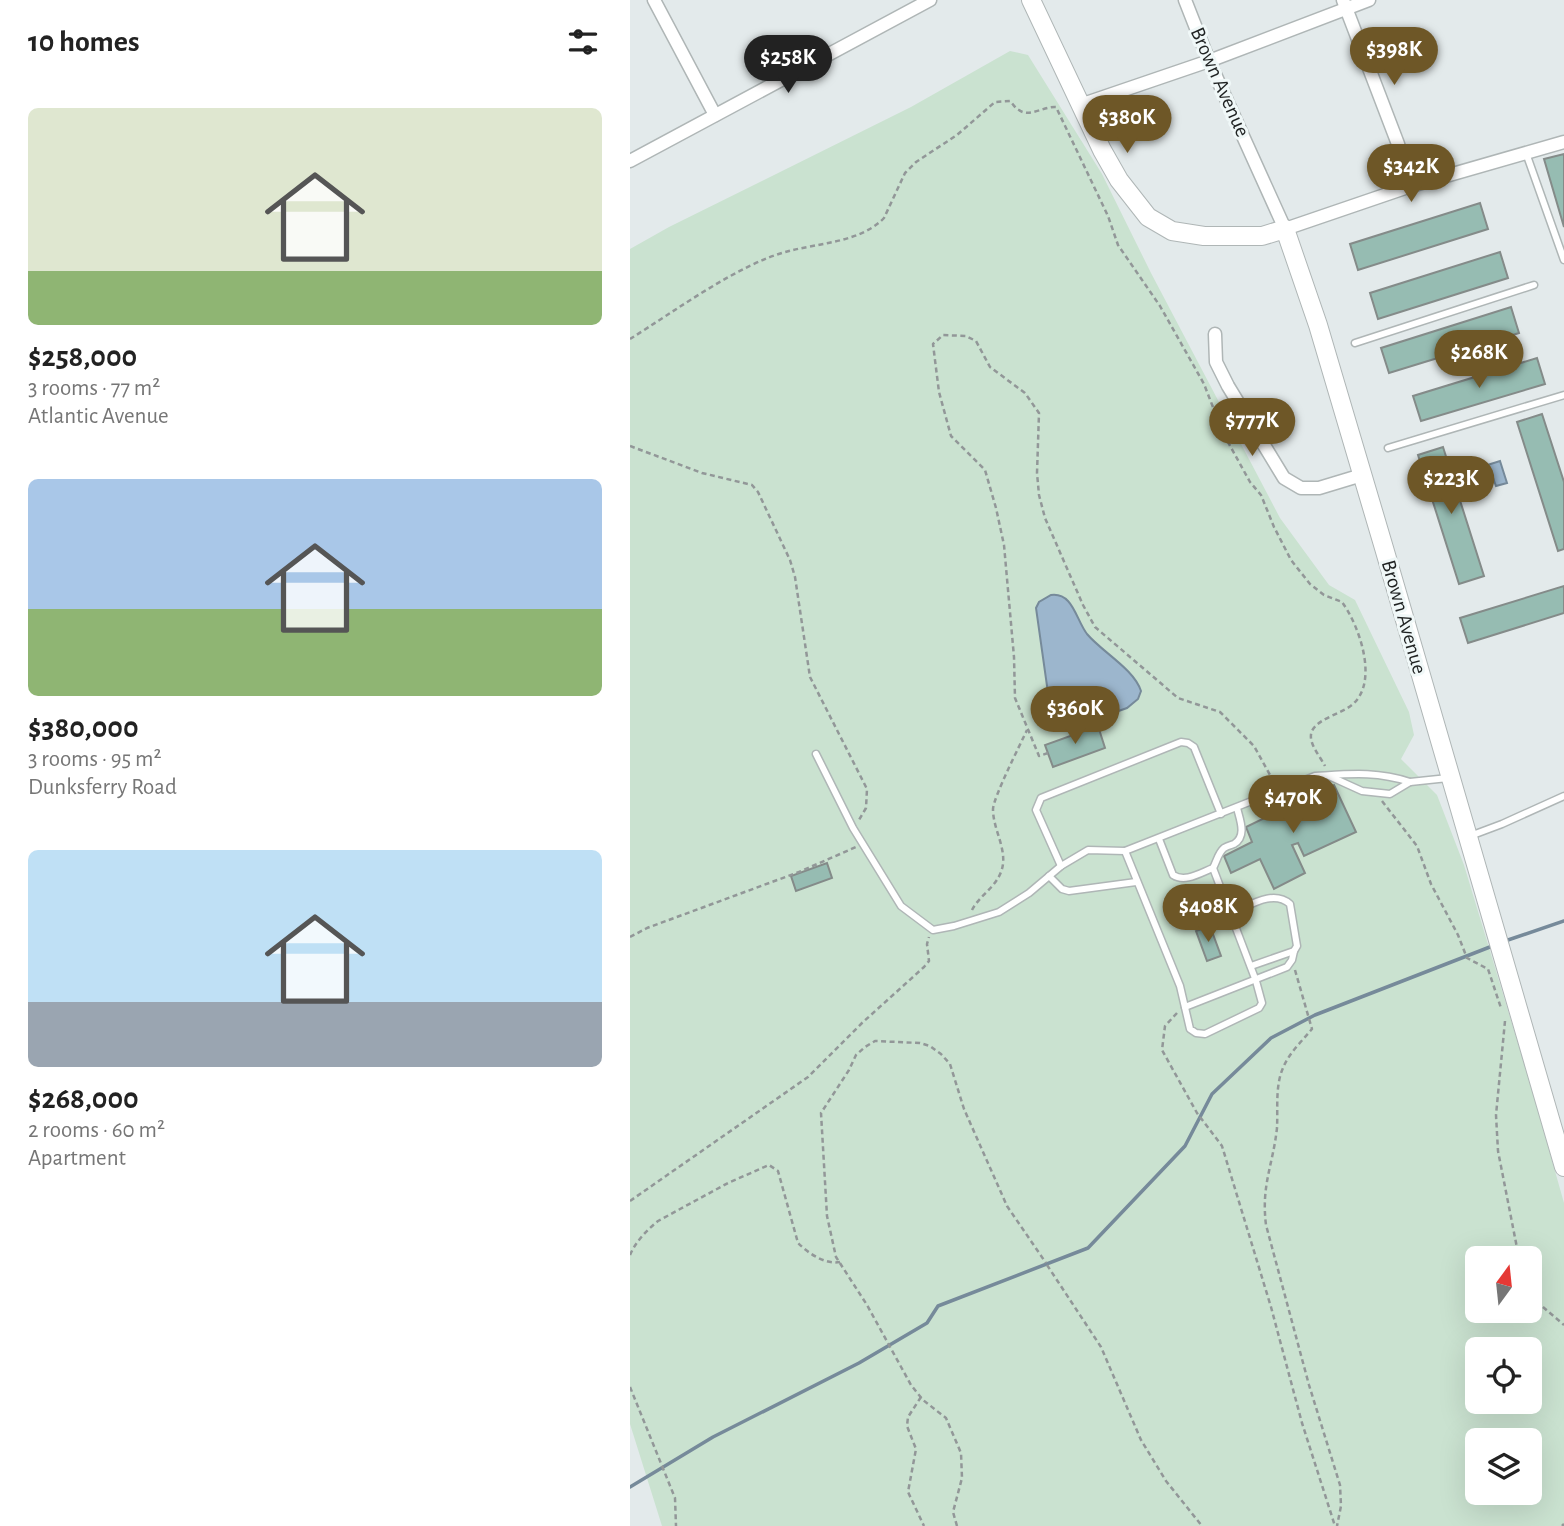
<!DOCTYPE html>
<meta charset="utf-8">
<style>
body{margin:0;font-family:"Alegreya Sans",sans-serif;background:#f2f2f2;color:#222;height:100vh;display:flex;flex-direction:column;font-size:26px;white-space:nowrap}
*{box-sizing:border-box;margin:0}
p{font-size:23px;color:#767676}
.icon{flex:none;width:38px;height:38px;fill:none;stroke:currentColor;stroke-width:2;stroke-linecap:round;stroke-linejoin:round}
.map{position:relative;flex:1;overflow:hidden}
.sheet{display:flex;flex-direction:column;background:#fff;width:630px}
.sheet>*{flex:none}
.needle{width:46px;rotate:15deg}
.fabs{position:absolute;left:835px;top:1246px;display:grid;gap:14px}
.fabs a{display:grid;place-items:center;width:77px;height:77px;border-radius:10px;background:#fff;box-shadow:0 7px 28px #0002;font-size:35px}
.price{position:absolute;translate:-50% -60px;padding:0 16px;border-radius:24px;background:#6e5727;color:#fff;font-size:23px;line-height:46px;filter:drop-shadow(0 2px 4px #0008)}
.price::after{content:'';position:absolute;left:50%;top:42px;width:21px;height:16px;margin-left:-10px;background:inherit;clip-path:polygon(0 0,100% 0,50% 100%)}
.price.active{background:#222;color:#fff}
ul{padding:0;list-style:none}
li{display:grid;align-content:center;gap:14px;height:371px;padding:0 28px}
li span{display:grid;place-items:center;height:217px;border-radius:10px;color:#555}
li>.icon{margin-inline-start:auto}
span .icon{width:126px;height:126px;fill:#fffc;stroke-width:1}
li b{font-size:30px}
h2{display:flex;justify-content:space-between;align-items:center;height:84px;padding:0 28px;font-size:30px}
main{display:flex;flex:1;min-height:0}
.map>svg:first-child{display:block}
.green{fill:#cae2d0;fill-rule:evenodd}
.water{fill:#9cb6cd;stroke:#768a9a;stroke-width:2}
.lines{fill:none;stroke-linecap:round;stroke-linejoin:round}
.stream{stroke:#768a9a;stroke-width:3.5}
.building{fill:#96bcb2;stroke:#848b89;stroke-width:2}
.lane-casing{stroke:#afb6b6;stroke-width:9}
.street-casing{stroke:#afb6b6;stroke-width:15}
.secondary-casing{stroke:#afb6b6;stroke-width:20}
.path{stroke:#929798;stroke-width:2.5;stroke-dasharray:5 3.5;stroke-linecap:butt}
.lane{stroke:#fff;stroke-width:6}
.street{stroke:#fff;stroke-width:12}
.secondary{stroke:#fff;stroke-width:18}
.labels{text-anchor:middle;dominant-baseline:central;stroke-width:6;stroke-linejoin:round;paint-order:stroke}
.street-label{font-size:21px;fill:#1f2222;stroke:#f0f8f8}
</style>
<main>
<section class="sheet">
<h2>10 homes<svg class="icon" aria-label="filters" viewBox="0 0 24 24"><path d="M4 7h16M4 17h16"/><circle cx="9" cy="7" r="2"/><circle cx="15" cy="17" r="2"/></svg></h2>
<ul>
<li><span style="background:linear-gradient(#dfe7d0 75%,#8fb573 0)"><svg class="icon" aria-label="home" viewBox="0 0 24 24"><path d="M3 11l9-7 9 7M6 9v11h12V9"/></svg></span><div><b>$258,000</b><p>3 rooms · 77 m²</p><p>Atlantic Avenue</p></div></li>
<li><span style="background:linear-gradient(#a9c7e8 60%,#8fb573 0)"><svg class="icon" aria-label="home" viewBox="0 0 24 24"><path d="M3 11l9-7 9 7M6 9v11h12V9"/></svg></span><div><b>$380,000</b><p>3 rooms · 95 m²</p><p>Dunksferry Road</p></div></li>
<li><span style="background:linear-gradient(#bfe0f5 70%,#9aa5b1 0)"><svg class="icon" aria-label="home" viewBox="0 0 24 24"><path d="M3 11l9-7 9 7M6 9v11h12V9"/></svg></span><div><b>$268,000</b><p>2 rooms · 60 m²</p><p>Apartment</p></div></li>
</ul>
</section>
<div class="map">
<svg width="934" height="1526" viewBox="0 0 934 1526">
<rect width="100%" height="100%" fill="#e3eaeb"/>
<path class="green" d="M380 51 398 55 472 174 521 273 650 518 699 585 725 600 779 712 784 735 771 759 807 795 834 865 903 1093 934 1203V1526H32L0 1424V249L39 227 281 107ZM847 1258H900V1311H847ZM847 1349H900V1402H847ZM847 1440H900V1493H847Z"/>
<g class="water">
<path d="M845 459 848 468 870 461 877 483 866 486 863 478 845 484 838 462Z"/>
<path d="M421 595C443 592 446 620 457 634 472 652 504 669 511 691L508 699 497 708 443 727 430 722 418 693 406 608 409 602Z"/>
</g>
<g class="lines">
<g class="stream">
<path d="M875 941 934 921"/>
<path d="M0 1487 83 1437 229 1363 297 1323 308 1306 458 1248 555 1146 582 1094 641 1038 685 1015 865 945"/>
</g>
</g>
<g class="building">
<path d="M934 154V227L914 159Z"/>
<path d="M850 203 858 229 728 270 720 244Z"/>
<path d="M870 252 878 278 748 319 740 293Z"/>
<path d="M881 307 889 333 759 373 751 348Z"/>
<path d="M907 358 915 384 791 421 783 396Z"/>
<path d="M912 414 934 482V549L928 551 887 422Z"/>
<path d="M813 447 854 576 829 584 788 455Z"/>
<path d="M934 586V613L838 643 830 618Z"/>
<path d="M468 726 475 748 423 767 415 745Z"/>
<path d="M704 785 726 832 674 856 668 843 662 845 675 873 644 889 630 859 601 873 594 856 622 842 616 827 645 813 640 802 650 798 655 808Z"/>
<path d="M197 863 202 878 166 891 161 876Z"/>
<path d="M580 926 591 956 577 961 566 931Z"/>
</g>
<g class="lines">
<g class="lane-casing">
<g id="lane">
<path d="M896 153 934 260"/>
<path d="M725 343 904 285"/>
<path d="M758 448 934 395"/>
<path d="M186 754 223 828 271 906 303 930 324 926 369 912 399 893 431 866 458 850 495 851 685 776C720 774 746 771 780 782"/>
<path d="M699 776 732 791 760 794 780 782 818 778"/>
<path d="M840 836 872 824 934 796"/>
<path d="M529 839 543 875C555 883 570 873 583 868 587 861 588 853 594 848 597 846 601 845 604 844 617 836 610 820 607 808"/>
<path d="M495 851 550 986 560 1029 566 1033 575 1034 629 1008 632 1003 626 981 583 868"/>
<path d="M431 866 406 810 411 798 551 742 558 743 564 747 591 814"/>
<path d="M419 876 432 889 439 891 506 882"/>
<path d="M601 913C619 906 643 889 660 904L667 946 664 951 621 966"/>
<path d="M555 1007 657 967 662 960 664 951"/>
</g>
</g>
<g class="street-casing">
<g id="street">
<path d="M24 0 85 115"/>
<path d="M555 0 579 61 655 229 781 186 934 142"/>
<path d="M713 0 768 144 781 186"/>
<path d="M450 105 579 61 739 0"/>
<path d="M0 161 300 0"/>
<path d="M585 334 586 362 598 386 654 478 671 488H689L732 475"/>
</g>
</g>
<g class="secondary-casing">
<path id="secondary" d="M401 0 472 150 489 180 518 217 542 231 574 236H632L655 229 688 325 754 548 934 1167"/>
</g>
<g class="path">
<path d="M0 339C45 311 110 263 159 251 190 243 231 242 254 218L275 173 286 162 327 135 365 102 380 101C383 104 385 108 389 110 399 118 414 106 426 107L478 216 488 245 530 306 574 384 593 433 620 482 631 495 644 527 661 560 680 584 694 595 712 602C729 625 749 681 723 704 712 714 688 718 682 731 677 742 690 756 695 766"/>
<path d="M0 446 72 473 122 485 128 492 160 560 165 577 180 677 237 789 236 808 229 820"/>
<path d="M418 753 409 756 385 698 384 657 374 545 366 508 355 470 321 436 309 392 303 344 313 335 336 336 346 341 360 367 395 393 409 413 407 473 409 495 415 518 453 605 465 627 548 698 590 712 624 746 645 784"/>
<path d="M752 801 787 846 801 884 828 935 837 958 858 969 871 1008"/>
<path d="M342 910C349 896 365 888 371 872 379 851 363 831 363 809 364 796 390 745 397 730"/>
<path d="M0 937 17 928 169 872 226 847"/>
<path d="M665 970 682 1029C672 1041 659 1053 653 1068 645 1086 648 1109 647 1128 643 1165 631 1185 636 1225L679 1385 710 1485 711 1506 707 1526"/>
<path d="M547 1013 535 1026 532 1050 567 1113 592 1146 641 1307 672 1423 705 1526"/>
<path d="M875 1021 866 1115 868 1151 889 1258"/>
<path d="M0 1201 178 1077 232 1023 294 967 299 961 297 944 299 937"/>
<path d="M0 1255C6 1241 17 1230 28 1221L98 1183 139 1165 148 1171 168 1243C178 1253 195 1265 210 1262"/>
<path d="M417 1265 471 1347 511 1440 536 1481 572 1526"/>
<path d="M900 1296 934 1325"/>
<path d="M0 1387 45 1498 46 1526"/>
<path d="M291 1397 278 1417 277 1426 286 1449 278 1492 294 1526"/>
<path d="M327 1526 323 1512 332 1478 331 1453 316 1418 293 1400 281 1385 237 1305 206 1257 197 1216 191 1113 219 1070 226 1055 235 1047 245 1041 290 1043 300 1046 311 1054 320 1064 334 1109 377 1206 416 1263"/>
<path d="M932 1526 934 1524"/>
</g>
<use href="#lane" class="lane"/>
<use href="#street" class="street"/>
<use href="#secondary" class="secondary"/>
</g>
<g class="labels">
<g class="street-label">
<text transform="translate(590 82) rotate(66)">Brown Avenue</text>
<text transform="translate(774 617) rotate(74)">Brown Avenue</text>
</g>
</g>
</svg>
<div class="fabs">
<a><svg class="needle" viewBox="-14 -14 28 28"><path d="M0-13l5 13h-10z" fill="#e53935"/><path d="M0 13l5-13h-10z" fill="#767676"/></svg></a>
<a><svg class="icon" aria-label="locate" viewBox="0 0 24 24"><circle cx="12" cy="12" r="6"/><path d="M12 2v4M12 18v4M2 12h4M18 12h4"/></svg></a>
<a><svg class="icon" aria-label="layers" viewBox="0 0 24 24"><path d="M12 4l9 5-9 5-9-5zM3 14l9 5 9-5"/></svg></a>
</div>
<b class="price" style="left:764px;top:87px">$398K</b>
<b class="price active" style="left:158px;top:95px">$258K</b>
<b class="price" style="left:497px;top:155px">$380K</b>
<b class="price" style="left:781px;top:204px">$342K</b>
<b class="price" style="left:849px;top:390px">$268K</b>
<b class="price" style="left:622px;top:458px">$777K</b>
<b class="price" style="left:821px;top:516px">$223K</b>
<b class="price" style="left:445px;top:746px">$360K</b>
<b class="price" style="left:663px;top:835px">$470K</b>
<b class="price" style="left:578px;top:944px">$408K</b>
</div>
</main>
